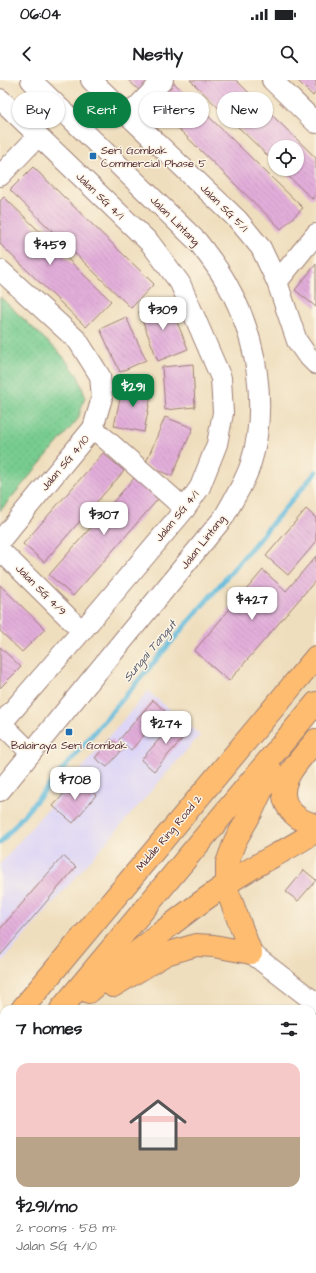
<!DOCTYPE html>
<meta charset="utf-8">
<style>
body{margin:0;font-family:"Architects Daughter",sans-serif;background:#f6f6f6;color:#202124;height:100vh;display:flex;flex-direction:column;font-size:15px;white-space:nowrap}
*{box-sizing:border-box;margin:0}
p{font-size:13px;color:#757577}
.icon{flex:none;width:22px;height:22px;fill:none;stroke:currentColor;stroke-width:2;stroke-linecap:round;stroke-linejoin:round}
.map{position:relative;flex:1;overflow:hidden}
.side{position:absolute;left:0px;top:925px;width:316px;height:268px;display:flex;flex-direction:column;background:#fff;border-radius:12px 12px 0 0;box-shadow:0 1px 3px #0004}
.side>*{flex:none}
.guide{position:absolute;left:12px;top:12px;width:292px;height:36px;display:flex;gap:8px}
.buttons{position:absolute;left:268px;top:60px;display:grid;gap:8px}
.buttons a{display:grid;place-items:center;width:36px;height:36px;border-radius:50%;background:#fff;box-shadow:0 1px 3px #0004;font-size:20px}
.price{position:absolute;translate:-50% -34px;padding:0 9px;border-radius:8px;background:#fff;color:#222;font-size:13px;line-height:26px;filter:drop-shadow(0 1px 2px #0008)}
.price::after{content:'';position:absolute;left:50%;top:24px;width:12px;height:9px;margin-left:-6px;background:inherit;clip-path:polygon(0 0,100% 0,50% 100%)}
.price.on{background:#0b8043;color:#fff}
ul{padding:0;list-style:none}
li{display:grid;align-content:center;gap:8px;height:212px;padding:0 16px}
li span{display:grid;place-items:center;height:124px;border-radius:12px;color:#555}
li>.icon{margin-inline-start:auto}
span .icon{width:72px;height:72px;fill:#fffc;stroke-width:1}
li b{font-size:17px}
h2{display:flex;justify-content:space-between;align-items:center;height:48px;padding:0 16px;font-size:17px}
.tag{padding:0 14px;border-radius:18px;background:#fff;box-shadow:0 1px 3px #0004;font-size:14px;line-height:36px}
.tag.on{background:#0b8043;color:#fff}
.status{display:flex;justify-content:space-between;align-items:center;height:28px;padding:0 20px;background:#fff;direction:ltr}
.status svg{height:11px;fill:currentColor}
header{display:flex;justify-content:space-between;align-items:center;height:52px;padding:0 16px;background:#fff;font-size:18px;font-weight:700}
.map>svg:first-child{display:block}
.built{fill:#ddd5f6}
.grass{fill:url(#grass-dots);stroke:#60765e}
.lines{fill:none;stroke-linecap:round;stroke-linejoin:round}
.stream{stroke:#5ebadc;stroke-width:5}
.building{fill:url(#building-back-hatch)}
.minor-casing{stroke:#9c7e74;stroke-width:22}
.highway-casing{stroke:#9c7e74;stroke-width:24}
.minor{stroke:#fff;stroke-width:20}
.highway{stroke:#febc70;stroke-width:22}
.poi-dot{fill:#1f6fb2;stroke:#fcf5e5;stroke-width:1.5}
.labels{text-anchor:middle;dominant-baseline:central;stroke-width:3;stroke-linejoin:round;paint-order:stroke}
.poi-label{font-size:11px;fill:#4a1f2b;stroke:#fcf5e5;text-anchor:start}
.street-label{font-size:11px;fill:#4a1f2b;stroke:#fcf5e5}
.water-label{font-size:12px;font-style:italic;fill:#515569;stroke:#fcf5e5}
</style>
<div class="status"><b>06:04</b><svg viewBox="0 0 49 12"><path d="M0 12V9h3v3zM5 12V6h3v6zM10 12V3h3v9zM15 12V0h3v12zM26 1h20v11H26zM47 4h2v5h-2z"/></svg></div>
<header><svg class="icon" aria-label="back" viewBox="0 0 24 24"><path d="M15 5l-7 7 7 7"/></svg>Nestly<svg class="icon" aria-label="search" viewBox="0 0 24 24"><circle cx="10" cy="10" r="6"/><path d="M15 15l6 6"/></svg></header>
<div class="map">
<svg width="316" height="1193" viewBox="0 0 316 1193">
<defs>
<pattern id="grass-dots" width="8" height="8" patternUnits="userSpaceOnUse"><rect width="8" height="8" fill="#77cc90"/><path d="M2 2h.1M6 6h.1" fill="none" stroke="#68af7c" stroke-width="1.8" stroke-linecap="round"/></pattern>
<pattern id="building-back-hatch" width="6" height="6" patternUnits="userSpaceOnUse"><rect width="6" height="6" fill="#e2adda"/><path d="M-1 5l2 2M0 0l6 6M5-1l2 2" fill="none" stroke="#c394bb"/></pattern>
</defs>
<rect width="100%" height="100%" fill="#fcf5e5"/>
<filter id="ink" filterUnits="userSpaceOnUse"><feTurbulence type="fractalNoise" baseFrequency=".025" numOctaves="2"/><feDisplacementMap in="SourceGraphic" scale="8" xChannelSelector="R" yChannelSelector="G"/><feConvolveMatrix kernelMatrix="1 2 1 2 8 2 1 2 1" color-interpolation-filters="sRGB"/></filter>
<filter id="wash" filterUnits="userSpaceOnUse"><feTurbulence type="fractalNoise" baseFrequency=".012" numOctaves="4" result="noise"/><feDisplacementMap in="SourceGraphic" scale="16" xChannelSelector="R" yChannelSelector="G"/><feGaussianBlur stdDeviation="0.9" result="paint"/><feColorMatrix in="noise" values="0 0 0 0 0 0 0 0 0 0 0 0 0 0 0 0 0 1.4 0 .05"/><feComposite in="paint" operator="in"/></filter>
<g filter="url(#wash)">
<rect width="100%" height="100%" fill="#efdebd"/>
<path class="built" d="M148 611 200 655 0 884V784Z"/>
<path class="grass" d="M0 217 61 274 78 296 85 316 78 339 0 431Z"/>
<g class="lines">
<path class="stream" d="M0 763 316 392"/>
</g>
<g id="blocks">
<g class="building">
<path d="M128 0H158L144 15Z"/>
<path d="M171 0 303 128 281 149 150 21Z"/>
<path d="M190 0H236L316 78V114L312 119 281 89H297V67H275V83Z"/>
<path d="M297 0H316V12L313 16Z"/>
<path d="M33 87 154 204 131 228 10 110Z"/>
<path d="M4 117 111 221 86 247 0 164V121Z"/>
<path d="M316 184V227L295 210Z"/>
<path d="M168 220 188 269 158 281 139 232Z"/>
<path d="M126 237 146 280 120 292 100 249Z"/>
<path d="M193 284 195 327 165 330 162 287Z"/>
<path d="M123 305 152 310 144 352 114 346Z"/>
<path d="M165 337 193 348 172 396 145 385Z"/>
<path d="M103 373 124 391 44 482 23 464Z"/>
<path d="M135 397 159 418 73 516 49 495Z"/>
<path d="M306 429 316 438V462L288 495 266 476Z"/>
<path d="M316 476V500L229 601 194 571 263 490 286 511Z"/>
<path d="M0 505 45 549 22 572 0 551Z"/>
<path d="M0 567 21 587 0 608Z"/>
<path d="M153 620 165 631 131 670 119 660Z"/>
<path d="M177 639 190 650 154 691 141 680Z"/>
<path d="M111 659 123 669 107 687 95 678Z"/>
<path d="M77 699 96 715 73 743 53 726Z"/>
<path d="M63 776 76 787 0 876V849Z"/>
<path d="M304 790 316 800 298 821 286 812Z"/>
</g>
</g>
</g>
<g filter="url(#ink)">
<use href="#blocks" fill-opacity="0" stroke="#9c7e74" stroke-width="1"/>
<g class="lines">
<g class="minor-casing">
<g id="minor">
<path d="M91 0 238 140 261 168 277 202 297 261 306 274 316 284"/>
<path d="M272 0 316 43"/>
<path d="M0 19 150 163 180 203 221 298 223 333 217 364 200 407 185 429 82 551 0 645"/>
<path d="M128 36 163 0"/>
<path d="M0 96 38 56"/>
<path d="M0 190 78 261 100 296 102 318 93 348 0 461"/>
<path d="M277 202 316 154"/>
<path d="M93 348 185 429"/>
<path d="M0 470 82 551"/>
<path d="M0 642 31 673"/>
<path d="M0 711 224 437C233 420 244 404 250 386 269 327 257 257 227 204 219 189 208 175 198 162L31 0"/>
<path d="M251 873 316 923"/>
<path d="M0 1105 4 1100"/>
</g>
</g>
<g class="highway-casing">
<g id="highway">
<path d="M316 660C302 678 273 703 288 727 295 738 304 742 316 745"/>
<path d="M251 873 225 805 227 801V783L235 761 252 731 271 690"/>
<path d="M113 906 166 874 196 865 214 866 251 873"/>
<path d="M89 912C133 875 177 838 224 806 253 785 287 771 316 751"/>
<path d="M22 929 316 577"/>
<path d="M61 929 316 623"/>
<path d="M0 956 4 951"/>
<path d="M0 1000 4 996"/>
</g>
</g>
<use href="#minor" class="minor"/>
<use href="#highway" class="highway"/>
</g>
</g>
<g class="poi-dot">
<rect x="89" y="72" width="8" height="8" rx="2"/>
<rect x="65" y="648" width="8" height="8" rx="2"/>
</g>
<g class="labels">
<g class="poi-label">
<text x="101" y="70">Seri Gombak<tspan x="101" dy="13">Commercial Phase 5</tspan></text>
<text x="69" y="665" text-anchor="middle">Balairaya Seri Gombak</text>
</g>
<g class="street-label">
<text transform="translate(100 116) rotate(44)">Jalan SG 4/1</text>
<text transform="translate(224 128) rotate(45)">Jalan SG 5/1</text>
<text transform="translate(175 141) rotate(45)">Jalan Lintang</text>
<text transform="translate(65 383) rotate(-50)">Jalan SG 4/10</text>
<text transform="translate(177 436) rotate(-51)">Jalan SG 4/1</text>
<text transform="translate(203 462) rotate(-52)">Jalan Lintang</text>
<text transform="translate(41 510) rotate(45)">Jalan SG 4/9</text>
<text transform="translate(169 753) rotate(-50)">Middle Ring Road 2</text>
</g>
<g class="water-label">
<text transform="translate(150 571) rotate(-50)">Sungai Tangut</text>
</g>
</g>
</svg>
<div class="buttons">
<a><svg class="icon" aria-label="locate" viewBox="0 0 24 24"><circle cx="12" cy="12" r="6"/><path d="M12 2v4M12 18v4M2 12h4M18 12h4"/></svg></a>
</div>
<b class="price" style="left:50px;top:186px">$459</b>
<b class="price" style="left:163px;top:251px">$309</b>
<b class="price on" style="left:133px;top:328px">$291</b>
<b class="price" style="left:104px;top:456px">$307</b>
<b class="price" style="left:252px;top:541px">$427</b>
<b class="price" style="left:166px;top:665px">$274</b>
<b class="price" style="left:75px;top:721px">$708</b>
<div class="guide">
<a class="tag">Buy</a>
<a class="tag on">Rent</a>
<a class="tag">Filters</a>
<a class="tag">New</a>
</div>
<section class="side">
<h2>7 homes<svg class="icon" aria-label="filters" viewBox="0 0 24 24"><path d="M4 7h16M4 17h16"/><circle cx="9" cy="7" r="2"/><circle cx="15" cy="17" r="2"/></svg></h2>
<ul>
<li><span style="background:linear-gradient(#f6c9c9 60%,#b9a48a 0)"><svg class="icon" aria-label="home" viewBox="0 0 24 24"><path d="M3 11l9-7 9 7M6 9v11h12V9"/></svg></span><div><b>$291/mo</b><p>2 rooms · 58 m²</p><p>Jalan SG 4/10</p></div></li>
</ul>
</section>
</div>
